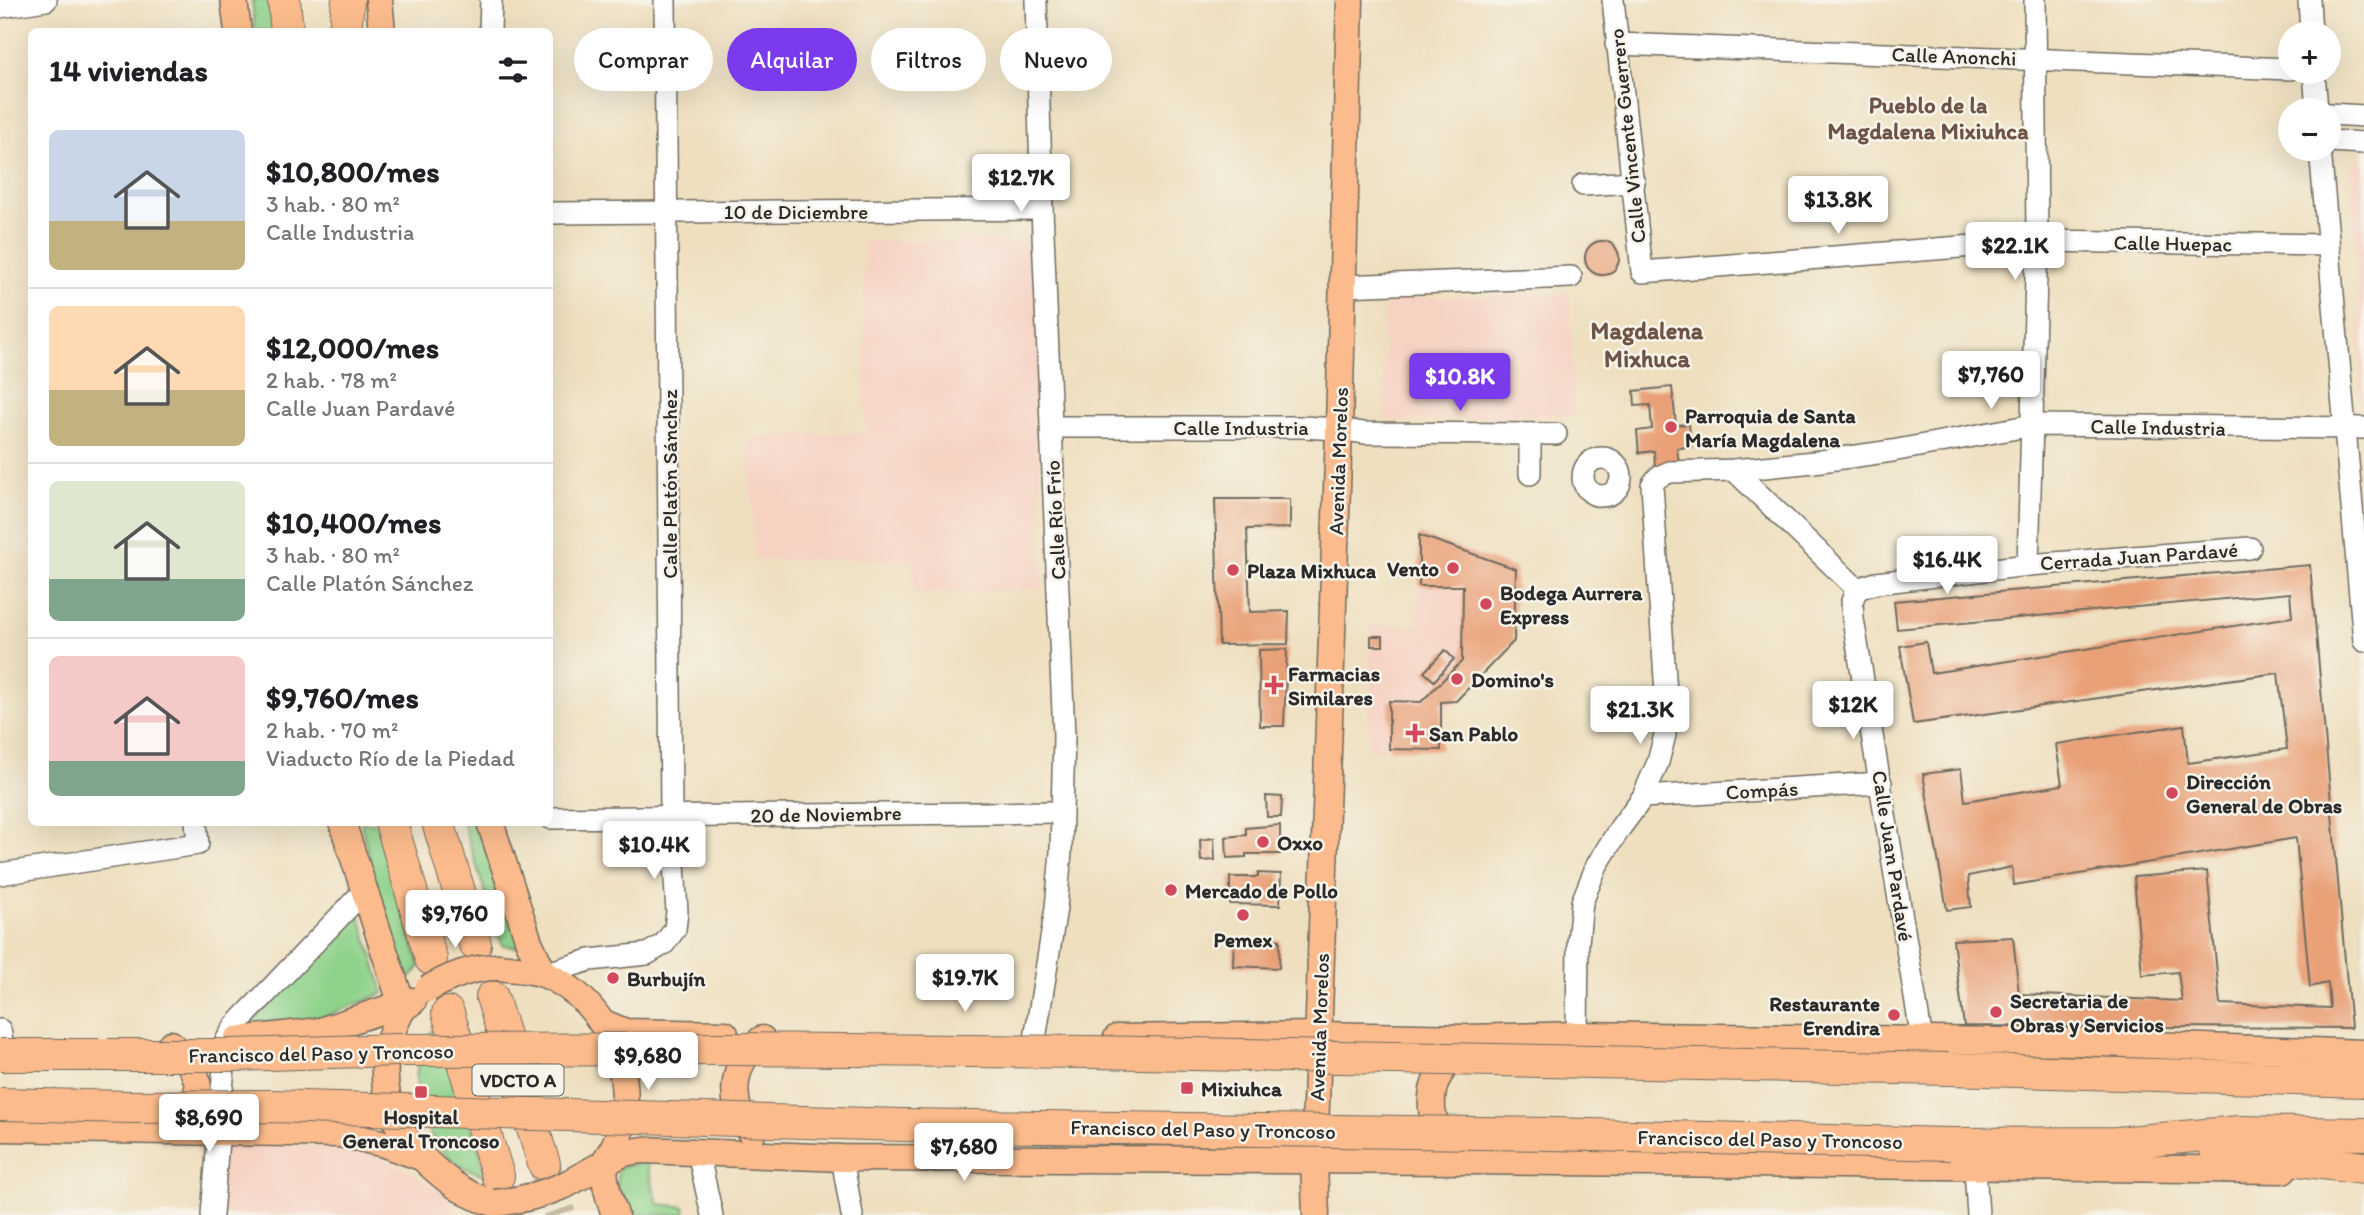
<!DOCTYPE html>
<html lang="es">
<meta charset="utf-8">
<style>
body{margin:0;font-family:Itim,sans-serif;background:#f2f2f2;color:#202124;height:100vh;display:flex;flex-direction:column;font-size:26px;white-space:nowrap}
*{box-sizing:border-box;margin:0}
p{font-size:23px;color:#757577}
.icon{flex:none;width:38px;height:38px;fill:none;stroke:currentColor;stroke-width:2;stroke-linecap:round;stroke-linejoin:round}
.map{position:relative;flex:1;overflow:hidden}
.sheet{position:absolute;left:28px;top:28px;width:525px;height:798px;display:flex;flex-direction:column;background:#fff;border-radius:10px;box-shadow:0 7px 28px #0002}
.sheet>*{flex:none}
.top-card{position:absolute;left:574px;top:28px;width:665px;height:63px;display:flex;gap:14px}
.tools{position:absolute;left:2278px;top:21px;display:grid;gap:14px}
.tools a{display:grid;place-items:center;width:63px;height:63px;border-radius:50%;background:#fff;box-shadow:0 7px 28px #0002;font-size:35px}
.price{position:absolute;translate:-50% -60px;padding:0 16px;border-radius:7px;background:#fff;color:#222;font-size:23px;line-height:46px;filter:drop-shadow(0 2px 4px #0008)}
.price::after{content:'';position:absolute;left:50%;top:42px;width:21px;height:16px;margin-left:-10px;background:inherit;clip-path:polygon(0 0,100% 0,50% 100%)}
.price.selected{background:#7c3aed;color:#fff}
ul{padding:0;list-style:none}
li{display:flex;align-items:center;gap:21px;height:175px;padding:0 21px}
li+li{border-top:2px solid #e0e0e0}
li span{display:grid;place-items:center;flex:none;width:196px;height:140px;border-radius:10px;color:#555}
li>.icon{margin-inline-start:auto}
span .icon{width:84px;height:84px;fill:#fffc;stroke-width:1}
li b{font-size:30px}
h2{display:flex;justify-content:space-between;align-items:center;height:84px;padding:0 21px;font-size:30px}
.chip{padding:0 24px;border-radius:32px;background:#fff;box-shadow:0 7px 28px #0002;font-size:24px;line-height:63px}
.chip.selected{background:#7c3aed;color:#fff}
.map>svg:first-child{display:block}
.built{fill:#f6d2c3}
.green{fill:#8ed28a;stroke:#5c7e5a;stroke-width:2}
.building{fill:#e9a077}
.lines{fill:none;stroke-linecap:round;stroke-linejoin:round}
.highway-tunnel{stroke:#c7bba1;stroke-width:32;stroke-dasharray:32 16;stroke-linecap:butt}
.minor-casing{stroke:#6f6a5f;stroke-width:24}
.major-casing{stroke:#6f6a5f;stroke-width:29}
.highway-casing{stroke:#6f6a5f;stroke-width:34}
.minor{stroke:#fff;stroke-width:21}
.major{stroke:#fbbb8c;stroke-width:26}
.highway{stroke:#fbbb8c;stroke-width:32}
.major-bridge-casing{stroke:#6f6a5f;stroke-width:29;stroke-linecap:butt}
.highway-bridge-casing{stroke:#6f6a5f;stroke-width:34;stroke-linecap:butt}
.major-bridge{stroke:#fbbb8c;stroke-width:26}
.highway-bridge{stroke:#fbbb8c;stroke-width:32}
.poi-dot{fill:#d1495b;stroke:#f7f3e8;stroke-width:2.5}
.labels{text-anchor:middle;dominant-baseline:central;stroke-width:5;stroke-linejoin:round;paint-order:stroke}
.shield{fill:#f7f3e8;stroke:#686764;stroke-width:2}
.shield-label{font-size:19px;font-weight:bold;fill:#2b2b2b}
.street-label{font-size:21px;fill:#2b2b2b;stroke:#f7f3e8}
.poi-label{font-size:21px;font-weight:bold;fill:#2b2b2b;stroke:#f7f3e8;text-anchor:start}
.neighbourhood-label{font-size:23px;font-weight:bold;fill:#6e5446;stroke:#f7f3e8}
.quarter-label{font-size:24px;font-weight:bold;fill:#6e5446;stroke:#f7f3e8}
</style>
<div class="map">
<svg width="2364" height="1215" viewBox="0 0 2364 1215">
<rect width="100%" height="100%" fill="#f7f3e8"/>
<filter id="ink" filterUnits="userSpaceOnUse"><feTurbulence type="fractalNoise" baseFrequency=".0143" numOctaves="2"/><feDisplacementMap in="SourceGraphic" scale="14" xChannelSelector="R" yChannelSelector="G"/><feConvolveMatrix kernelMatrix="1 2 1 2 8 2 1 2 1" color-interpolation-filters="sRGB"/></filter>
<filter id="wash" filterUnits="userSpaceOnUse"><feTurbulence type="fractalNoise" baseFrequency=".00686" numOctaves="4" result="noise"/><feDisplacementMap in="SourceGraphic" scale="28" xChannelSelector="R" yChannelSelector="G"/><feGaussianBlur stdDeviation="1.57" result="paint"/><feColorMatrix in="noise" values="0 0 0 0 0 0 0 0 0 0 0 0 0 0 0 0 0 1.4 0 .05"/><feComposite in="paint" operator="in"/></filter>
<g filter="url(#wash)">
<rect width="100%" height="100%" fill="#eedfbf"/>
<g class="built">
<path d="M2351 161 2364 162V401H2363Z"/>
<path d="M864 241H1036L1042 589 914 593 913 559 755 560 748 437 867 432 865 420Z"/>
<path d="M1570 293 1574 415 1385 421 1383 299Z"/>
<path d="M1419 535 1516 569 1514 641 1441 717V750L1369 749 1371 625 1418 626Z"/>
<path d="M223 1144 336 1146 378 1155 449 1195 457 1215H220Z"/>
</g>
<g class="green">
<path d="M252 0H271L274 31H255Z"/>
<path d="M361 823H378L420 966 405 984 374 880Z"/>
<path d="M463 823H478L522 948 502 945Z"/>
<path d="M359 914 384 993 306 1024 246 1032 255 1019Z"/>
<path d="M438 1023 487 1176C477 1172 465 1169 457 1163 423 1141 411 1094 419 1056 422 1043 431 1032 438 1023Z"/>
<path d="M646 1161 658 1204 684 1207 686 1215H622L616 1195 618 1168Z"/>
</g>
<g id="blocks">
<g class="building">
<circle cx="1602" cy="258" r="17"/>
<path d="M1672 387 1676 425 1689 424 1691 447 1677 448 1679 464 1655 466 1654 451 1639 453 1637 431 1652 429 1650 405 1635 406 1634 391Z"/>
<path d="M1215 499H1290V528L1247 529 1250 612 1289 611 1288 644 1219 645Z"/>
<path d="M1419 535 1516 569 1514 641 1456 701 1441 702V750L1389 749V701L1421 702 1462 661 1463 586H1419Z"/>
<path d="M2310 565 2351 1028 1964 1026 1953 940 2013 937 2019 994 2182 1001 2178 972 2142 975 2134 877 2207 871 2220 1004 2330 1008 2328 983 2310 987 2296 838 2014 885 2012 867 1968 876 1971 907 1947 910 1923 774 1961 769 1965 801 2062 785 2056 744 2184 725 2188 763 2287 749 2278 673 1913 724 1900 646 1926 642 1931 673 2292 617 2290 593 1897 629 1894 601Z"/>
<rect x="1371" y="636" width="12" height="10"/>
<path d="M1287 649 1284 726H1260L1259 650Z"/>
<path d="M1445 650 1454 659 1434 681 1424 672Z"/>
<path d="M1266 796 1282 797 1281 817H1267Z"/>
<path d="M1280 825V854H1246V857L1227 858 1226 837 1246 835V828Z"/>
<path d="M1214 838 1215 860 1201 861 1200 840Z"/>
<path d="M1258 873 1281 874 1280 905 1230 904V877H1258Z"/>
<path d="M1234 938 1280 940 1279 968 1233 966Z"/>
</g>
</g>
</g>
<g filter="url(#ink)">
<use href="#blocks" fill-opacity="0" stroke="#6f6a5f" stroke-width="2"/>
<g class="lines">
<path class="highway-tunnel" d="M544 1164 560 1215"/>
<g class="minor-casing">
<g id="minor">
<path d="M1613 0 1642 272 2037 241 2328 245"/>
<path d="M2309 0 2311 33"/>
<path d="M0 7 46 0"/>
<path d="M490 32 491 0"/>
<path d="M1616 44 2291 69"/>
<path d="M2314 72 2317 110"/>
<path d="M2329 114 2364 116"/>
<path d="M2329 141 2364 143"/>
<path d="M2320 149 2364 641"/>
<path d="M1583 185 1634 182"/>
<path d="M550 213 1042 209"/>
<path d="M1343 286 1571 277"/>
<path d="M1051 427H1302L1339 429 1364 433 1556 434"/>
<circle cx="1602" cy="477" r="19"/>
<path d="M1734 470 1857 589 1852 601 1853 619 1922 1040"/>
<path d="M1530 474V434"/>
<path d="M2028 565 2037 241 2035 0"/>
<path d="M1857 589 1876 583 2028 565 2250 548"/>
<path d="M1643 797 1881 783"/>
<path d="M550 818 1061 812"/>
<path d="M0 874 198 844 196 822"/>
<path d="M544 974 590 960 647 954 664 944 675 929 677 912 671 816 665 0"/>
<path d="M0 1030 2 1040"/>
<path d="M1577 1035 1578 943 1582 902 1597 865 1620 828 1643 797 1658 762 1665 735 1666 693 1652 485 1658 477 1670 472 1734 470 1814 462 1892 451 2033 425 2364 428"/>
<path d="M1035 1039 1056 908 1061 852 1064 736 1042 209 1036 0"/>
<path d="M698 1152 712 1215"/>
<path d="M842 1158 852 1215"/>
<path d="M1975 1168 1978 1215"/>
<path d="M212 1215 226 1041 235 1026 364 891"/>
</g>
</g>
<g class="major-casing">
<g id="major">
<path d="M234 0 238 32"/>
<path d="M379 0 382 32"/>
<path d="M342 822 403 1008C371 1066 382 1120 430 1165 451 1184 467 1196 494 1203"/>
<path d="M490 822 529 942 544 974"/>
<path d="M498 967C514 969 532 969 546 975 598 998 630 1056 624 1112 623 1125 619 1137 613 1148 611 1153 606 1157 605 1162 602 1179 610 1200 615 1215"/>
<path d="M601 1022 625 1032 725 1034"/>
<path d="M1117 1038 1319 1035 1468 1038 1577 1035 2074 1042 2364 1053"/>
<path d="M237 1040 320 1031 392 1007 403 1008 413 1001"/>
<path d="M171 1044C197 1066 210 1094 183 1121"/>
<path d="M0 1128 339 1134 381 1143 418 1156"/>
<path d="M752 1134C727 1104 730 1063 762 1039"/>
<path d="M1448 1147C1430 1125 1425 1093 1443 1069 1448 1062 1457 1057 1461 1049"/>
<path d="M565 1185 623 1153 644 1150 842 1158 1469 1161 2283 1170"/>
<path d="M1316 1215 1314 1162 1339 429 1350 0"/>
</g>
</g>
<g class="highway-casing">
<g id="highway">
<path d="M284 0 287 32"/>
<path d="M345 32 348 0"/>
<path d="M391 822 431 959"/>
<path d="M438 822 475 944"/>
<path d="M492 997 544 1164"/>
<path d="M448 1013 498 1176"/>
<path d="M1948 1069 2364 1081"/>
<path d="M1950 1144 2116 1143 2239 1132 2364 1134"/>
<path d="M2216 1150 2364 1168"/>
</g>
</g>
<use href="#minor" class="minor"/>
<use href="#major" class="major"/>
<use href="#highway" class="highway"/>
<g class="major-bridge-casing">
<g id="major-bridge">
<path d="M428 989C450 976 472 967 498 967"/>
<path d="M494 1203C520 1201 541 1195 565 1185"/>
</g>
</g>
<g class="highway-bridge-casing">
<g id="highway-bridge">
<path d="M0 1055H235L397 1050 730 1049 1090 1052 1948 1069"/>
<path d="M0 1104 130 1107 271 1106 902 1125 1552 1134 1950 1144"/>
</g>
</g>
<use href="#major-bridge" class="major-bridge"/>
<use href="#highway-bridge" class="highway-bridge"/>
</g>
</g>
<g class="poi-dot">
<circle cx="1671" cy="427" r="7"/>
<circle cx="1453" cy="568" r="7"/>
<circle cx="1233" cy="570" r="7"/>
<circle cx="1486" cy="604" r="7"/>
<circle cx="1457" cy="679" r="7"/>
<path d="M1270.5 674.5h7v7h7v7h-7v7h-7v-7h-7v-7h7z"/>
<path d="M1411.5 722.5h7v7h7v7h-7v7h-7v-7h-7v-7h7z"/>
<circle cx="2172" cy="793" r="7"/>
<circle cx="1263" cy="842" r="7"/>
<circle cx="1171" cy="890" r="7"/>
<circle cx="1243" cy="915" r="7"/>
<circle cx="613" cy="978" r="7"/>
<circle cx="1996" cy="1012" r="7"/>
<circle cx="1894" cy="1015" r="7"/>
<rect x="1180" y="1081" width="14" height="14" rx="3.5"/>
<rect x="414" y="1085" width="14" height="14" rx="3.5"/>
</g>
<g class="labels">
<rect class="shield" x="472.5" y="1064.5" width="91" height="31" rx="5"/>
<g class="shield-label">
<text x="518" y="1080">VDCTO A</text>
</g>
<g class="street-label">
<text transform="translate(1954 56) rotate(2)">Calle Anonchi</text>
<text transform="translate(1627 136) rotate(-96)">Calle Vincente Guerrero</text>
<text x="796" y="211">10 de Diciembre</text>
<text transform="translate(2173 243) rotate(1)">Calle Huepac</text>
<text x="1241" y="427">Calle Industria</text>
<text transform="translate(2158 427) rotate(1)">Calle Industria</text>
<text transform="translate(1338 461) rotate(-88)">Avenida Morelos</text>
<text transform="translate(669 484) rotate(-90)">Calle Platón Sánchez</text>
<text transform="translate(1055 520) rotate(-93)">Calle Río Frío</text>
<text transform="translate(2139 556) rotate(-4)">Cerrada Juan Pardavé</text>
<text transform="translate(1762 790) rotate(-3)">Compás</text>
<text transform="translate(826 814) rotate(-1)">20 de Noviembre</text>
<text transform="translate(1893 856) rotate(81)">Calle Juan Pardavé</text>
<text transform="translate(1319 1027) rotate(-88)">Avenida Morelos</text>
<text transform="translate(321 1053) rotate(-1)">Francisco del Paso y Troncoso</text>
<text transform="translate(1203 1129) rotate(1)">Francisco del Paso y Troncoso</text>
<text transform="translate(1770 1139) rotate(1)">Francisco del Paso y Troncoso</text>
</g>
<g class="poi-label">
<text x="1685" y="415">Parroquia de Santa<tspan x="1685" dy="24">María Magdalena</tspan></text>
<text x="1439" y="568" text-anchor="end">Vento</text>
<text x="1247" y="570">Plaza Mixhuca</text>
<text x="1500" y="592">Bodega Aurrera<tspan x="1500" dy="24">Express</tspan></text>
<text x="1288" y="673">Farmacias<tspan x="1288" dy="24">Similares</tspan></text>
<text x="1471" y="679">Domino's</text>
<text x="1429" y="733">San Pablo</text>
<text x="2186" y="781">Dirección<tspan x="2186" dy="24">General de Obras</tspan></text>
<text x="1277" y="842">Oxxo</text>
<text x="1185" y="890">Mercado de Pollo</text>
<text x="1243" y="939" text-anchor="middle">Pemex</text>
<text x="627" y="978">Burbujín</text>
<text x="2010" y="1000">Secretaria de<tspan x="2010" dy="24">Obras y Servicios</tspan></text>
<text x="1880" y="1003" text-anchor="end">Restaurante<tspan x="1880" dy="24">Erendira</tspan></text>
<text x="1201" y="1088">Mixiuhca</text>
<text x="421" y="1116" text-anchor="middle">Hospital<tspan x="421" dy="24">General Troncoso</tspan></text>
</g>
<g class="neighbourhood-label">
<text x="1928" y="105">Pueblo de la<tspan x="1928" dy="26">Magdalena Mixiuhca</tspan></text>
</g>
<g class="quarter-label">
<text x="1647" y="330">Magdalena<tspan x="1647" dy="28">Mixhuca</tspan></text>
</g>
</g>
</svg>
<div class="tools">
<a>+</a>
<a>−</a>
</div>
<b class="price" style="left:1021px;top:214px">$12.7K</b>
<b class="price" style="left:1838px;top:236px">$13.8K</b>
<b class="price" style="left:2015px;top:282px">$22.1K</b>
<b class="price" style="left:1991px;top:411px">$7,760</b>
<b class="price selected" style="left:1460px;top:413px">$10.8K</b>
<b class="price" style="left:1947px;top:596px">$16.4K</b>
<b class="price" style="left:1853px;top:741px">$12K</b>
<b class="price" style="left:1640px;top:746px">$21.3K</b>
<b class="price" style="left:654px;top:881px">$10.4K</b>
<b class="price" style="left:455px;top:950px">$9,760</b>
<b class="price" style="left:965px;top:1014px">$19.7K</b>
<b class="price" style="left:648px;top:1092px">$9,680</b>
<b class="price" style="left:209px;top:1154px">$8,690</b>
<b class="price" style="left:964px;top:1183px">$7,680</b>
<div class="top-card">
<a class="chip">Comprar</a>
<a class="chip selected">Alquilar</a>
<a class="chip">Filtros</a>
<a class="chip">Nuevo</a>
</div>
<section class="sheet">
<h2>14 viviendas<svg class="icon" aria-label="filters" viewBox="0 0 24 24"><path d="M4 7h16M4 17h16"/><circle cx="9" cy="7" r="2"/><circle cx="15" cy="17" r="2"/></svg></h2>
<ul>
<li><span style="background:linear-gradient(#c9d6e8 65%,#c2b280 0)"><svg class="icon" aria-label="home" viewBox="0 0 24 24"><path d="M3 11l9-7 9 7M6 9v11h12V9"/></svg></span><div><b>$10,800/mes</b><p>3 hab. · 80 m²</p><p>Calle Industria</p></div></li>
<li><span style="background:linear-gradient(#ffd9b3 60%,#c2b280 0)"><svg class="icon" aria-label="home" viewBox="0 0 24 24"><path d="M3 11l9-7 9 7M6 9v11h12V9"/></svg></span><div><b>$12,000/mes</b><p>2 hab. · 78 m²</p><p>Calle Juan Pardavé</p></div></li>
<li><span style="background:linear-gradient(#dfe7d0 70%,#7fa58c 0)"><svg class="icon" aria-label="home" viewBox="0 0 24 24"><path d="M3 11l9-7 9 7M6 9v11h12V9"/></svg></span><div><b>$10,400/mes</b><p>3 hab. · 80 m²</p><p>Calle Platón Sánchez</p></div></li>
<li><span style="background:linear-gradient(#f6c9c9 75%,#7fa58c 0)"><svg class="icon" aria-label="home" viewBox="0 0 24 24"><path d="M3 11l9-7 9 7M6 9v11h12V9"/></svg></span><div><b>$9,760/mes</b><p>2 hab. · 70 m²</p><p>Viaducto Río de la Piedad</p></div></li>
</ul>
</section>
</div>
